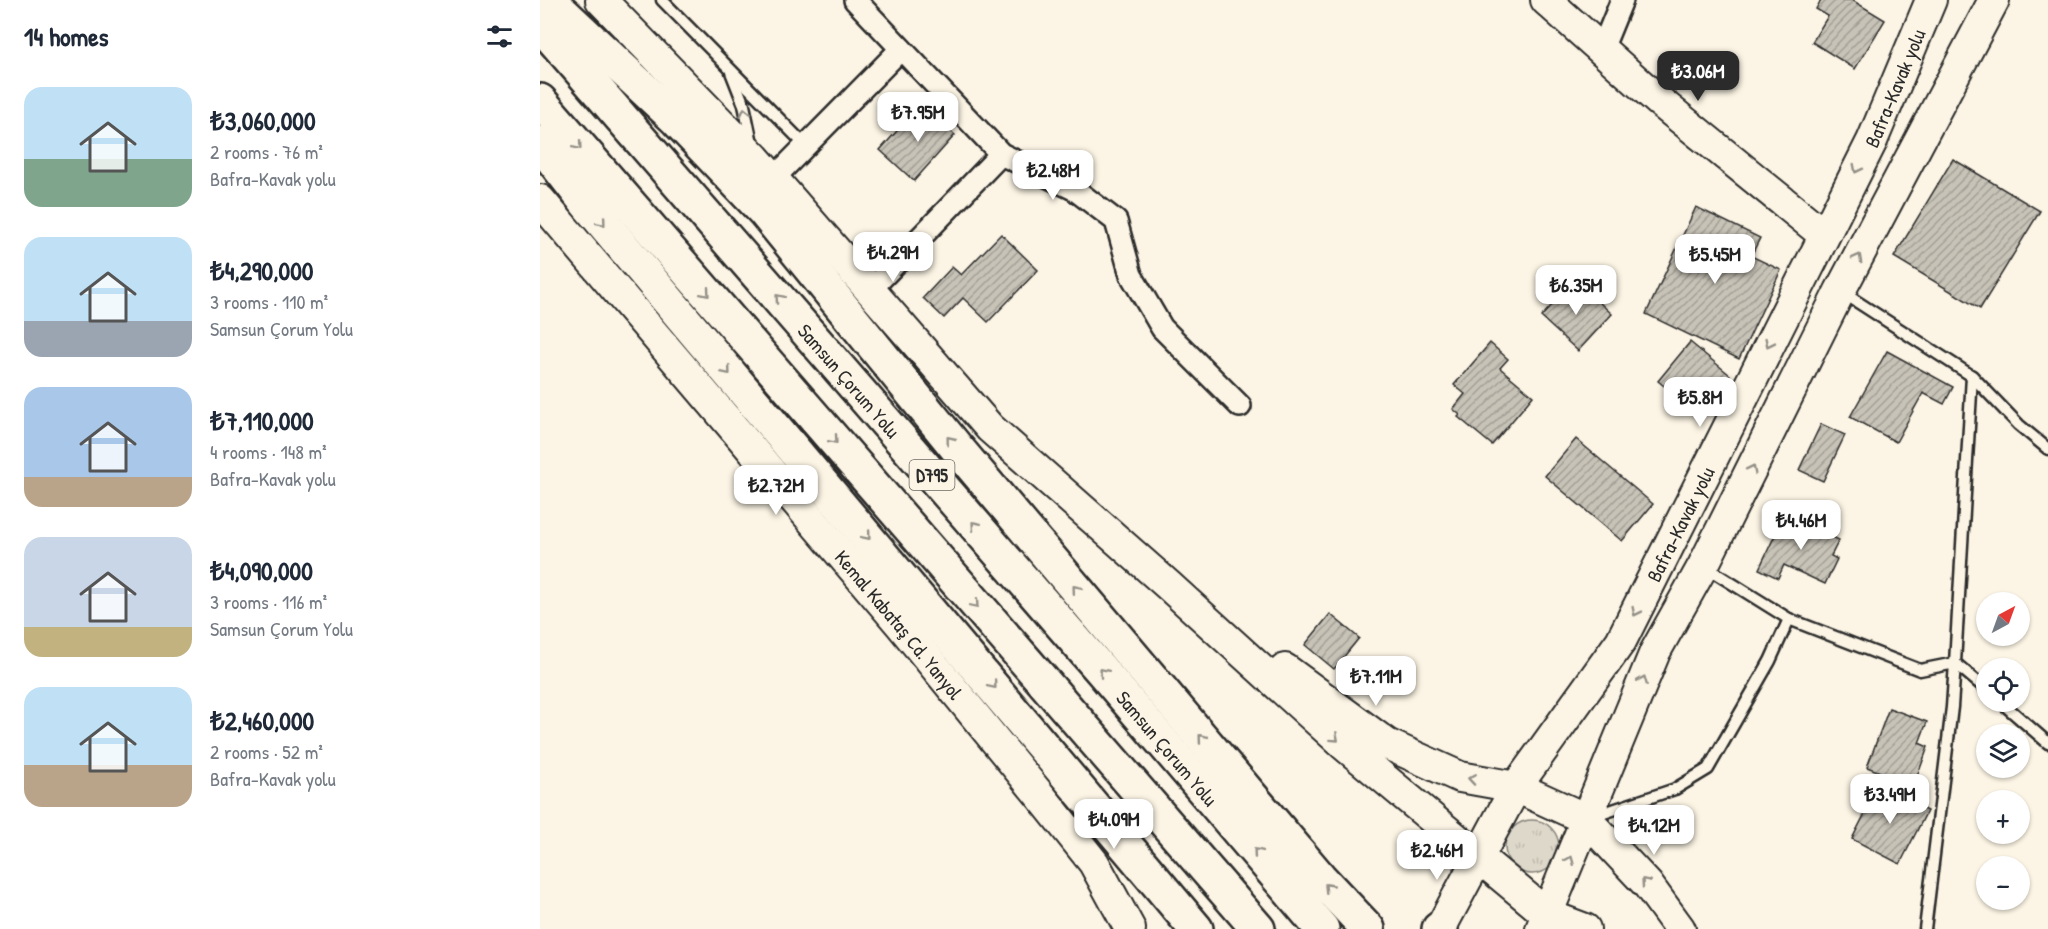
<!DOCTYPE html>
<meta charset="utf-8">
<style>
body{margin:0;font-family:"Patrick Hand",sans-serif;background:#f2f2f3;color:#1f2937;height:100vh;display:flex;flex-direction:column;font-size:22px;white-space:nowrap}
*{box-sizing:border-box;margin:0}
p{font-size:20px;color:#747a83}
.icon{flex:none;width:33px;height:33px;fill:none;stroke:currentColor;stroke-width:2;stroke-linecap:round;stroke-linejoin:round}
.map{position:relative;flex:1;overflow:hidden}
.drawer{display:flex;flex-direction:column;background:#fff;width:540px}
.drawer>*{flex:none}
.needle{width:39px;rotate:41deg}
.fabs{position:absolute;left:1436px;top:592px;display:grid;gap:12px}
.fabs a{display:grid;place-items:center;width:54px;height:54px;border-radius:50%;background:#fff;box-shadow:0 2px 4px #0004;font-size:30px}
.price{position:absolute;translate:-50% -51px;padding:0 14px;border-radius:12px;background:#fff;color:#222;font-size:20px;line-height:39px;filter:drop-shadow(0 2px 3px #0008)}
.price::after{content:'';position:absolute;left:50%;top:36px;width:18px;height:14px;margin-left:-9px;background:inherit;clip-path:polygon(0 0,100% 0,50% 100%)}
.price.current{background:#2b2b2b;color:#fff}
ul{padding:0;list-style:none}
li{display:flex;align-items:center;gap:18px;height:150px;padding:0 24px}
li span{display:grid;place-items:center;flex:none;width:168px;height:120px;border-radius:18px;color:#555}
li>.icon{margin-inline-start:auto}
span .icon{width:72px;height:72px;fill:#fffc;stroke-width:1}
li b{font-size:26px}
h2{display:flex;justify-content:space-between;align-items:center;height:72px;padding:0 24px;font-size:26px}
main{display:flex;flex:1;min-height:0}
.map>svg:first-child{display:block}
.grass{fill:url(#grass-tufts);stroke:#84827a;stroke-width:1.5}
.building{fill:url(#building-hatch);stroke:#2b2b2b;stroke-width:1.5}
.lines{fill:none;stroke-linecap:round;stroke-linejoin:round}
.lane-casing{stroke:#2b2b2b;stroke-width:15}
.street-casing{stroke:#2b2b2b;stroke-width:26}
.secondary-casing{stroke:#2b2b2b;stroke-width:34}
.highway-casing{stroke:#2b2b2b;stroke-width:38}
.lane{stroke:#fcf5e5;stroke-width:10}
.street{stroke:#fcf5e5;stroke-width:21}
.secondary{stroke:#fcf5e5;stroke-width:30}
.highway{stroke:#fcf5e5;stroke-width:33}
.oneway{stroke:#949088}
.labels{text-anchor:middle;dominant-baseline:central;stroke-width:5;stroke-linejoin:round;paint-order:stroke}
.shield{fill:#fcf5e5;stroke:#6a6863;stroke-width:1.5}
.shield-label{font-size:18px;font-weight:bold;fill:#2b2b2b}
.street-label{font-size:20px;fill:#2b2b2b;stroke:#fcf5e5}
</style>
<main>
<section class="drawer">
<h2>14 homes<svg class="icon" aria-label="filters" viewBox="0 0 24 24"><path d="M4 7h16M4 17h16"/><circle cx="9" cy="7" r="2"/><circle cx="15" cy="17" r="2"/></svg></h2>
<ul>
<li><span style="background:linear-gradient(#bfe0f5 60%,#7fa58c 0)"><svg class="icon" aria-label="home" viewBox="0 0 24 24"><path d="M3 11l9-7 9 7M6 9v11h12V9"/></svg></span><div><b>₺3,060,000</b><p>2 rooms · 76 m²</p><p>Bafra-Kavak yolu</p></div></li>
<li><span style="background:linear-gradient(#bfe0f5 70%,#9aa5b1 0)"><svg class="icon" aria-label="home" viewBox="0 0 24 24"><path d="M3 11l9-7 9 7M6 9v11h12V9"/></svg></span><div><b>₺4,290,000</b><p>3 rooms · 110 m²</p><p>Samsun Çorum Yolu</p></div></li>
<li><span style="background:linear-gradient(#a9c7e8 75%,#b9a48a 0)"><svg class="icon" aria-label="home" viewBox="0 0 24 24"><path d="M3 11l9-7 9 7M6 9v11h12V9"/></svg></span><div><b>₺7,110,000</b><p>4 rooms · 148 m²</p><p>Bafra-Kavak yolu</p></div></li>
<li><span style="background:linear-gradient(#c9d6e8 75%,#c2b280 0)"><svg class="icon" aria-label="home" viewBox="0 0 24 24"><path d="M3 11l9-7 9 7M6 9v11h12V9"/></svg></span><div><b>₺4,090,000</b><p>3 rooms · 116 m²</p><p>Samsun Çorum Yolu</p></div></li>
<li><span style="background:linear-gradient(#bfe0f5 65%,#b9a48a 0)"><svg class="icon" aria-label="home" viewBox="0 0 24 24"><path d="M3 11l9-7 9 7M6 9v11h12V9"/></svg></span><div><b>₺2,460,000</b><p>2 rooms · 52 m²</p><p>Bafra-Kavak yolu</p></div></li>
</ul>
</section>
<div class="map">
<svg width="1508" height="929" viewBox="0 0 1508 929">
<defs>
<pattern id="grass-tufts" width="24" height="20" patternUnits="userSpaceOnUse" patternTransform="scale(1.5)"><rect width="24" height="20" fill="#ded8ca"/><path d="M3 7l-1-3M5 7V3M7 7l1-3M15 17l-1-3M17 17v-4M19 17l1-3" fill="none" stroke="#bfbaae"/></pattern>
<pattern id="building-hatch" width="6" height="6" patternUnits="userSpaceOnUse" patternTransform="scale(1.5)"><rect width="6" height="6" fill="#c8c3b7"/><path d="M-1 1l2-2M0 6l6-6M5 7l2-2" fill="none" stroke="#a39f95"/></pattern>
</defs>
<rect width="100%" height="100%" fill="#fcf5e5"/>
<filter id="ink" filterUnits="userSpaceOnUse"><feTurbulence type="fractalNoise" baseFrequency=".0167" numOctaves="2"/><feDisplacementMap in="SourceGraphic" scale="12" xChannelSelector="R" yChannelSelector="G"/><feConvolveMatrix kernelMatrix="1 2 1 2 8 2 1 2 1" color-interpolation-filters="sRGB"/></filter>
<g filter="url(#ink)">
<circle class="grass" cx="992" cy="847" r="27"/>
<g class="building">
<path d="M1281 0H1312L1345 20 1315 69 1272 42 1288 16 1276 9Z"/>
<path d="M381 104 415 135 374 181 340 150Z"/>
<path d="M1413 159 1500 211 1440 309 1354 257Z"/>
<path d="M1156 207 1220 238 1211 256 1241 270 1199 359 1106 314Z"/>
<path d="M461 234 498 270 448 322 423 298 404 318 383 298 412 267 421 275Z"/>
<path d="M1035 280 1072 314 1038 351 1001 317Z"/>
<path d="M1150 342 1190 375 1158 414 1118 381Z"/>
<path d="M950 343 968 359 960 368 993 396 952 445 918 417 920 415 913 409 925 394 914 385Z"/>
<path d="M1347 351 1413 387 1404 404 1383 393 1356 442 1310 417Z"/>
<path d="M1281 424 1305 435 1283 481 1259 470Z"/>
<path d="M1036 439 1113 504 1082 541 1005 476Z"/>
<path d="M1245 514 1299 540 1291 556 1297 559 1285 584 1244 565 1238 578 1219 569Z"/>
<path d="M790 614 819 638 794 669 765 645Z"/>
<path d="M1349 708 1387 722 1379 743 1388 747 1374 785 1327 767Z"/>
<path d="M1339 786 1387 811 1360 864 1312 839Z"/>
</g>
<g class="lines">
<g class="lane-casing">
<g id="lane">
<path d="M122 0 266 146"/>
<path d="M191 72 204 105 212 143"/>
<path d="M1302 292 1432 376 1415 663 1446 689"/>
<path d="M1432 376 1479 425 1508 449"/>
<path d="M1164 566 1249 619 1380 670 1415 663 1412 707 1385 929"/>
<path d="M1461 702 1508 743"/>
<path d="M1052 817 1135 789 1168 769 1230 661 1249 619"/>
</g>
</g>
<g class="street-casing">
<g id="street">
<path d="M315 0 461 154 534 189 576 221 591 275 622 328 700 406"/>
<path d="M1062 49 1082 0"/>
<path d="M233 179 361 49"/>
<path d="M329 291 461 154"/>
</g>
</g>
<g class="secondary-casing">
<g id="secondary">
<path d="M61 0 215 158 450 428 628 585 804 745 1008 915 1045 929"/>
<path d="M1006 0 1119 101 1283 234"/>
<path id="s1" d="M0 200 361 625 507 804 554 863 590 929"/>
<path d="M745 669 847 744 920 777 976 787 1046 819 1108 885 1140 929"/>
<path id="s2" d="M900 929 976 787 1081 641 1332 141 1391 0"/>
<path d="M1001 929 1115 652 1163 566 1300 291 1454 0"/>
</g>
</g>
<g class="highway-casing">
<g id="highway">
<path d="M9 0 137 120 224 211 416 447 780 878 828 929"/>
<path id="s3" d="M0 24 562 671 782 929"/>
<path d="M0 101 718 929"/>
<path d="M0 143 48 205 656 929"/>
<path d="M899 929 901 928"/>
</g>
</g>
<use href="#lane" class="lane"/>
<use href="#street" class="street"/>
<use href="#secondary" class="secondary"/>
<use href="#highway" class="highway"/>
</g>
<defs><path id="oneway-chevron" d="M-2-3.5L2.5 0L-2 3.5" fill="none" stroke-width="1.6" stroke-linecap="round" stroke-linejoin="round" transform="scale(1.5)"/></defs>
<g class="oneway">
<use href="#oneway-chevron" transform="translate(205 112) rotate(-103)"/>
<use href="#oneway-chevron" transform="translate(38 146) rotate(49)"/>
<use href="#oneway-chevron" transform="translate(1317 169) rotate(117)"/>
<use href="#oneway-chevron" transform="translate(62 222) rotate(50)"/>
<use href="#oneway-chevron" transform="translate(1318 258) rotate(-62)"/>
<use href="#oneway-chevron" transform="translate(166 293) rotate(49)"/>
<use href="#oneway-chevron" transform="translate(239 298) rotate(-131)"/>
<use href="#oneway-chevron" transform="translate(1229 343) rotate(116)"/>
<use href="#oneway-chevron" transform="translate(187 371) rotate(50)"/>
<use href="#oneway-chevron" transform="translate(294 440) rotate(49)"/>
<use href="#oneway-chevron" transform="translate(410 440) rotate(-129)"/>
<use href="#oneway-chevron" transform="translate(1212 469) rotate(-63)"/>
<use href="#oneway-chevron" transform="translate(435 525) rotate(-131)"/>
<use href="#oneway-chevron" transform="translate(327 536) rotate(50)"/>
<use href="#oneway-chevron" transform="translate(536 589) rotate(-130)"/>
<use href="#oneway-chevron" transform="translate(435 604) rotate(49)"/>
<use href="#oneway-chevron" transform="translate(1096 612) rotate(116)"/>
<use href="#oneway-chevron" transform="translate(563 672) rotate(-131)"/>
<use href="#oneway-chevron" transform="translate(1103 680) rotate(-68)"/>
<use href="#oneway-chevron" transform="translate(453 685) rotate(50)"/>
<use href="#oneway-chevron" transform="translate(662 738) rotate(-130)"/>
<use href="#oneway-chevron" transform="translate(795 738) rotate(42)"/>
<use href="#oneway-chevron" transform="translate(932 779) rotate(-171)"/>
<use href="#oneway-chevron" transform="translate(717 852) rotate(-130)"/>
<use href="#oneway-chevron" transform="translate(1030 860) rotate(-68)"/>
<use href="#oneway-chevron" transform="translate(1105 882) rotate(-131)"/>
<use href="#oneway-chevron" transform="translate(788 887) rotate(-134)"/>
</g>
</g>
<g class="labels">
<rect class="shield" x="369.5" y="460" width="45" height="30" rx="4.5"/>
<g class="shield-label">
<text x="392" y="475">D795</text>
</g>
<g class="street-label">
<text stroke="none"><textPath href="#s2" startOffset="958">Bafra-Kavak yolu</textPath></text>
<text stroke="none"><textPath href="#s3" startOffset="472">Samsun Çorum Yolu</textPath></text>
<text stroke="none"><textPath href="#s2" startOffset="472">Bafra-Kavak yolu</textPath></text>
<text stroke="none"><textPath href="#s1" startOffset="556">Kemal Kabataş Cd. Yanyol</textPath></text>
<text stroke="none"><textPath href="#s3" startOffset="958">Samsun Çorum Yolu</textPath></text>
</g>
</g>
</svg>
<div class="fabs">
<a><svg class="needle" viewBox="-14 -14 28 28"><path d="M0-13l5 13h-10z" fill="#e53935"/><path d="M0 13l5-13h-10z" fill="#747a83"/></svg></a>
<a><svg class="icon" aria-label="locate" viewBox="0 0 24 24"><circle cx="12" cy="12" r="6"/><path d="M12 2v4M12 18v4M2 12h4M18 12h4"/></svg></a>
<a><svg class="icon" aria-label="layers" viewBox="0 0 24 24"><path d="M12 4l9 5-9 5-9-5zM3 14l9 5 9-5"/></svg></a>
<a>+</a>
<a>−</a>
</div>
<b class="price current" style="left:1158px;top:102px">₺3.06M</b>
<b class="price" style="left:378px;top:143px">₺7.95M</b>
<b class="price" style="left:513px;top:201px">₺2.48M</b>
<b class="price" style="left:353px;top:283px">₺4.29M</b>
<b class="price" style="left:1175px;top:285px">₺5.45M</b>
<b class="price" style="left:1036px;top:316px">₺6.35M</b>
<b class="price" style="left:1160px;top:428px">₺5.8M</b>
<b class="price" style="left:236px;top:516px">₺2.72M</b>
<b class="price" style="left:1261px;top:551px">₺4.46M</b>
<b class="price" style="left:836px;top:707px">₺7.11M</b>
<b class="price" style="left:1350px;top:825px">₺3.49M</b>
<b class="price" style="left:574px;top:850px">₺4.09M</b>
<b class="price" style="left:1114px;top:856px">₺4.12M</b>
<b class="price" style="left:897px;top:881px">₺2.46M</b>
</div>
</main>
